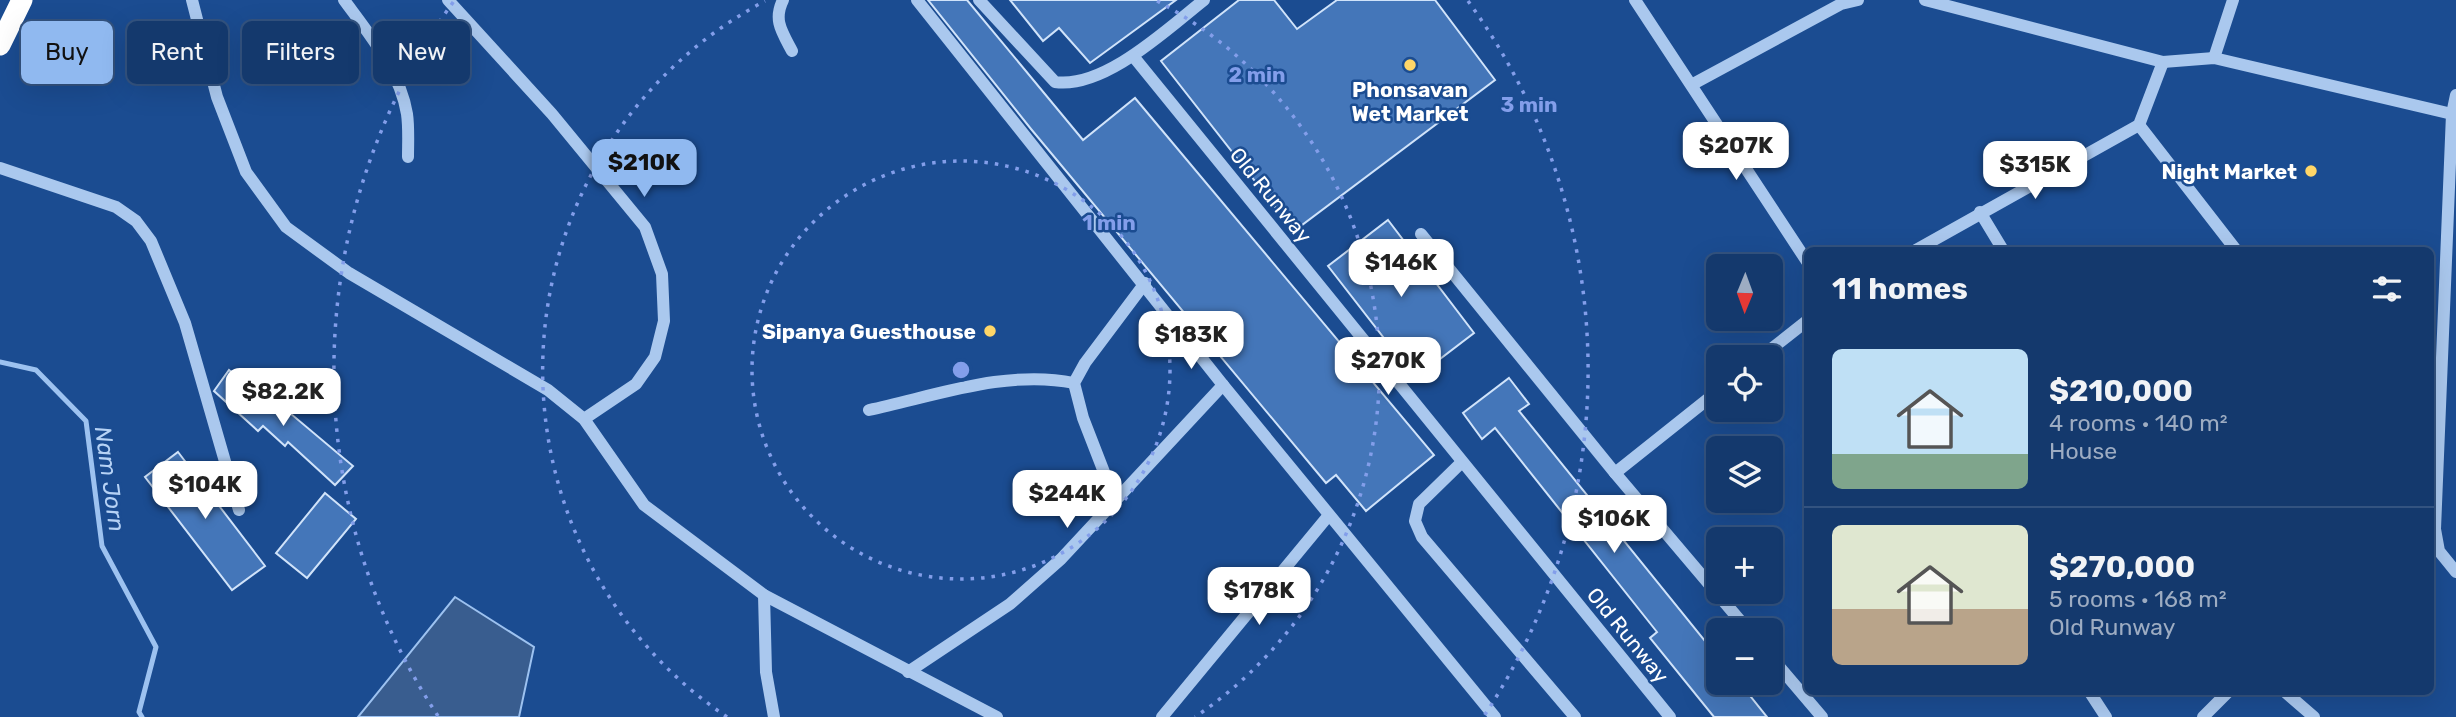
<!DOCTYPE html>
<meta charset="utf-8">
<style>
body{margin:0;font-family:Rubik,sans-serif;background:#1d4072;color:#f1f3f6;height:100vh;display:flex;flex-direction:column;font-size:26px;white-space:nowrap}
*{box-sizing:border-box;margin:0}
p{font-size:23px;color:#9dacc2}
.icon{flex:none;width:38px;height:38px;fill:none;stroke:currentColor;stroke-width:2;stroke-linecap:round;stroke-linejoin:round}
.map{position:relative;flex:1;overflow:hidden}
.side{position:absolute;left:1804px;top:247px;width:630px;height:448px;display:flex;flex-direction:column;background:#14396d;border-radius:10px;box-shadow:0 7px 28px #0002,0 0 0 2px #335380}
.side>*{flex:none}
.hud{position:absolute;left:21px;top:21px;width:665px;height:63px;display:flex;gap:14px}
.needle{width:46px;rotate:181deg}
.tools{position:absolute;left:1706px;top:254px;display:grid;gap:14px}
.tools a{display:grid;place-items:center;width:77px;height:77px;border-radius:10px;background:#14396d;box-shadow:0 7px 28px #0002,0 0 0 2px #335380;font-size:35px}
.price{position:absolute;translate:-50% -60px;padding:0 16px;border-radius:14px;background:#fff;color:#222;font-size:23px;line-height:46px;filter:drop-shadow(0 2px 4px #0008)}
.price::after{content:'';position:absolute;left:50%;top:42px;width:21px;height:16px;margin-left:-10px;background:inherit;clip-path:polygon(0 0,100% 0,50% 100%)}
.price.active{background:#90b9f0;color:#111}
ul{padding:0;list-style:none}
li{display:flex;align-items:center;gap:21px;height:175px;padding:0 28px}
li+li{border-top:2px solid #335380}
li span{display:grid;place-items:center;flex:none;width:196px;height:140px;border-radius:10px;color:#555}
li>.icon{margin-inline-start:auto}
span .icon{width:84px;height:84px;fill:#fffc;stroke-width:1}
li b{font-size:30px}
h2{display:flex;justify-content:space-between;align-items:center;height:84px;padding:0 28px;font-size:30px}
.pill{padding:0 24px;border-radius:10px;background:#14396d;box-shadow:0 7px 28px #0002,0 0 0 2px #335380;font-size:24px;line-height:63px}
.pill.active{background:#90b9f0;color:#111}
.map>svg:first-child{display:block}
.water{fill:#395d8f;stroke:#9dc2f0;stroke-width:2}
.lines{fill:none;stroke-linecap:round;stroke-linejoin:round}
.stream{stroke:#9dc2f0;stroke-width:5}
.building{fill:#4476b9;stroke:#d0e3fa;stroke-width:2}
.minor{stroke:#aac8ee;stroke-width:12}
.highway{stroke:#fff;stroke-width:21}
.ring{fill:none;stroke:#839eea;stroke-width:3.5;stroke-dasharray:3.5 7}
.poi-dot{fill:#ffd668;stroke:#1b4c91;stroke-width:2.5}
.labels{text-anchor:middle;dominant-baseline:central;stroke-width:5;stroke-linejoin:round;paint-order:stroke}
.poi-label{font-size:21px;font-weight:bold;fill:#fff;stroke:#1b4c91;text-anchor:end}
.street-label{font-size:21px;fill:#fff;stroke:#1b4c91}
.water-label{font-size:23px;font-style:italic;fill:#b6d2f5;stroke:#1b4c91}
.centre{fill:#839eea;stroke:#1b4c91;stroke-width:3.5}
.ring-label{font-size:21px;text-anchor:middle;font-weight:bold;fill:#839eea;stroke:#1b4c91;stroke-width:5;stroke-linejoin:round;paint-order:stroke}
</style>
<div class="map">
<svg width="2456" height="717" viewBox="0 0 2456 717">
<rect width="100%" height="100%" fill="#1b4c91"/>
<path class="water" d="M455 597 534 647 519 717H358Z"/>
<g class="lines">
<path class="stream" d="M0 362 36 370 86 421 102 546 156 647 139 712 142 717"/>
</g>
<g class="building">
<path d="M928 0H967L1083 140 1135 98 1434 455 1366 511 1336 475 1326 483 1031 129Z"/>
<path d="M1010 0H1176L1090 63 1059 28 1043 41Z"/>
<path d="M1239 0H1274L1297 29 1337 0H1435L1495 80 1294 231 1161 61Z"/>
<path d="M1388 220 1474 333 1415 378 1328 266Z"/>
<path d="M229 370 278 414 284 408 353 466 335 485 288 442 285 446 263 426 258 431 214 391Z"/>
<path d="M1509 378 1529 404 1519 411 1718 657V682H1739L1767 717H1714L1650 638 1657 632 1495 428 1482 439 1463 413Z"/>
<path d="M178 452 265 566 232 590 145 477Z"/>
<path d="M325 493 356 519 307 578 276 553Z"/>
</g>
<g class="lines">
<g class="minor">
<path d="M192 0 217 97 246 172 286 227 349 273 548 390 584 419 644 505 764 595 997 717"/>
<path d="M344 0C369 34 400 71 407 114 409 128 408 143 408 157"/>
<path d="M448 0 552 114 645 227 662 274 664 321 655 357 636 384 584 419"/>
<path d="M783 0C773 20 782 32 792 51"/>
<path d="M917 0 1223 385 1495 717"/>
<path d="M979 0 1055 82C1104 89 1166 30 1204 0"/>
<path d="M1635 0 1808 263"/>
<path d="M1925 0 2163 62 2214 58 2452 114"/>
<path d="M1133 56 1670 717"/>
<path d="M2214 58 2233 0"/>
<path d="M1693 84 1841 4 1858 0"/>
<path d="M2456 95 2452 114 2435 529 2439 551 2456 572"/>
<path d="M2139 125 2236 250"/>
<path d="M0 168 116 207 136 221 151 241 185 323 239 510"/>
<path d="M1980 212 2003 250"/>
<path d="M1421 234 1615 473 1748 630"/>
<path d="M1916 250 2139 125 2163 62"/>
<path d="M1761 357 1808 320"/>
<path d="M869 410C935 396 1007 369 1074 383"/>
<path d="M1462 462 1419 504 1415 521 1422 537 1575 717"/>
<path d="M1615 473 1718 391"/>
<path d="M1116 503 1083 418 1074 383 1085 363 1145 283"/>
<path d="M764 595 766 672 774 717"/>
<path d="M1771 657 1822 717"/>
<path d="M908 672 1010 604 1061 559 1223 385"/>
<path d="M2089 691 2106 717"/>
<path d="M2284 691 2314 717"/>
<path d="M1162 717 1329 515"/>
<path d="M2203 717 2229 691"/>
</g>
<path class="highway" d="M0 45 22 0"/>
</g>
<g class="ring">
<circle cx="961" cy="370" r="209"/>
<path d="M727 717A418 418 0 0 1 765 1M1157 1A418 418 0 0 1 1195 717"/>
<path d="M438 716A627 627 0 0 1 454 1M1468 1A627 627 0 0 1 1484 716"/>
</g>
<g class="poi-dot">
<circle cx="1410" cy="65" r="7"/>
<circle cx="2311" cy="171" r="7"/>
<circle cx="990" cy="331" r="7"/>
</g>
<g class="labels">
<g class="poi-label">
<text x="1410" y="89" text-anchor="middle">Phonsavan<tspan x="1410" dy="24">Wet Market</tspan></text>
<text x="2297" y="171">Night Market</text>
<text x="976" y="331">Sipanya Guesthouse</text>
</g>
<g class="street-label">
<text transform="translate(1271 195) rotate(51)">Old Runway</text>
<text transform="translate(1628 635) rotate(51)">Old Runway</text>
</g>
<g class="water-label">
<text transform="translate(110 479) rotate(82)">Nam Jorn</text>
</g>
</g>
<circle cx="961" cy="370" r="10" class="centre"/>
<g class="ring-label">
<text x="1257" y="82">2 min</text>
<text x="1529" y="112">3 min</text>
<text x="1109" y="230">1 min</text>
</g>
</svg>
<div class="tools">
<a><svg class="needle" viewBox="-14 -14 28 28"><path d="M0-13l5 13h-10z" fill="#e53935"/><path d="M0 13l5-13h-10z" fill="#9dacc2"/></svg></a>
<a><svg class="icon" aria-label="locate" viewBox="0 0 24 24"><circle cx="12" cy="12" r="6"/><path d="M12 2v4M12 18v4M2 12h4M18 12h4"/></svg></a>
<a><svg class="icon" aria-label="layers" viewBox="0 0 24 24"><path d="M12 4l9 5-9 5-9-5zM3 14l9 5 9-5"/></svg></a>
<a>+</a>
<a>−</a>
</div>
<b class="price" style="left:1736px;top:182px">$207K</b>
<b class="price active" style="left:644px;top:199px">$210K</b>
<b class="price" style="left:2035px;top:201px">$315K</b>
<b class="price" style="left:1401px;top:299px">$146K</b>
<b class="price" style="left:1191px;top:371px">$183K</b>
<b class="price" style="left:1388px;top:397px">$270K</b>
<b class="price" style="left:283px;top:428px">$82.2K</b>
<b class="price" style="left:205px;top:521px">$104K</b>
<b class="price" style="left:1067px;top:530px">$244K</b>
<b class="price" style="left:1614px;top:555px">$106K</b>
<b class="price" style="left:1259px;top:627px">$178K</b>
<div class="hud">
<a class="pill active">Buy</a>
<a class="pill">Rent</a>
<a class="pill">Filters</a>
<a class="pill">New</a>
</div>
<section class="side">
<h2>11 homes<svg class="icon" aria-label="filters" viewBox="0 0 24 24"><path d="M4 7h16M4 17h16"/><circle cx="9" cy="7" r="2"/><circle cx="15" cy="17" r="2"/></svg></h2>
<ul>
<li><span style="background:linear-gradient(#bfe0f5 75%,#7fa58c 0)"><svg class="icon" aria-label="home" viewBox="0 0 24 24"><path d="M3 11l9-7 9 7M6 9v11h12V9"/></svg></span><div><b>$210,000</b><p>4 rooms · 140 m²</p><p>House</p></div></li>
<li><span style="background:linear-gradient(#dfe7d0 60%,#b9a48a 0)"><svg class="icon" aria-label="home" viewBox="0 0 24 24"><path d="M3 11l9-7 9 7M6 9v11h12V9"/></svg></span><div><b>$270,000</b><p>5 rooms · 168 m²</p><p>Old Runway</p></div></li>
</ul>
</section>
</div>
